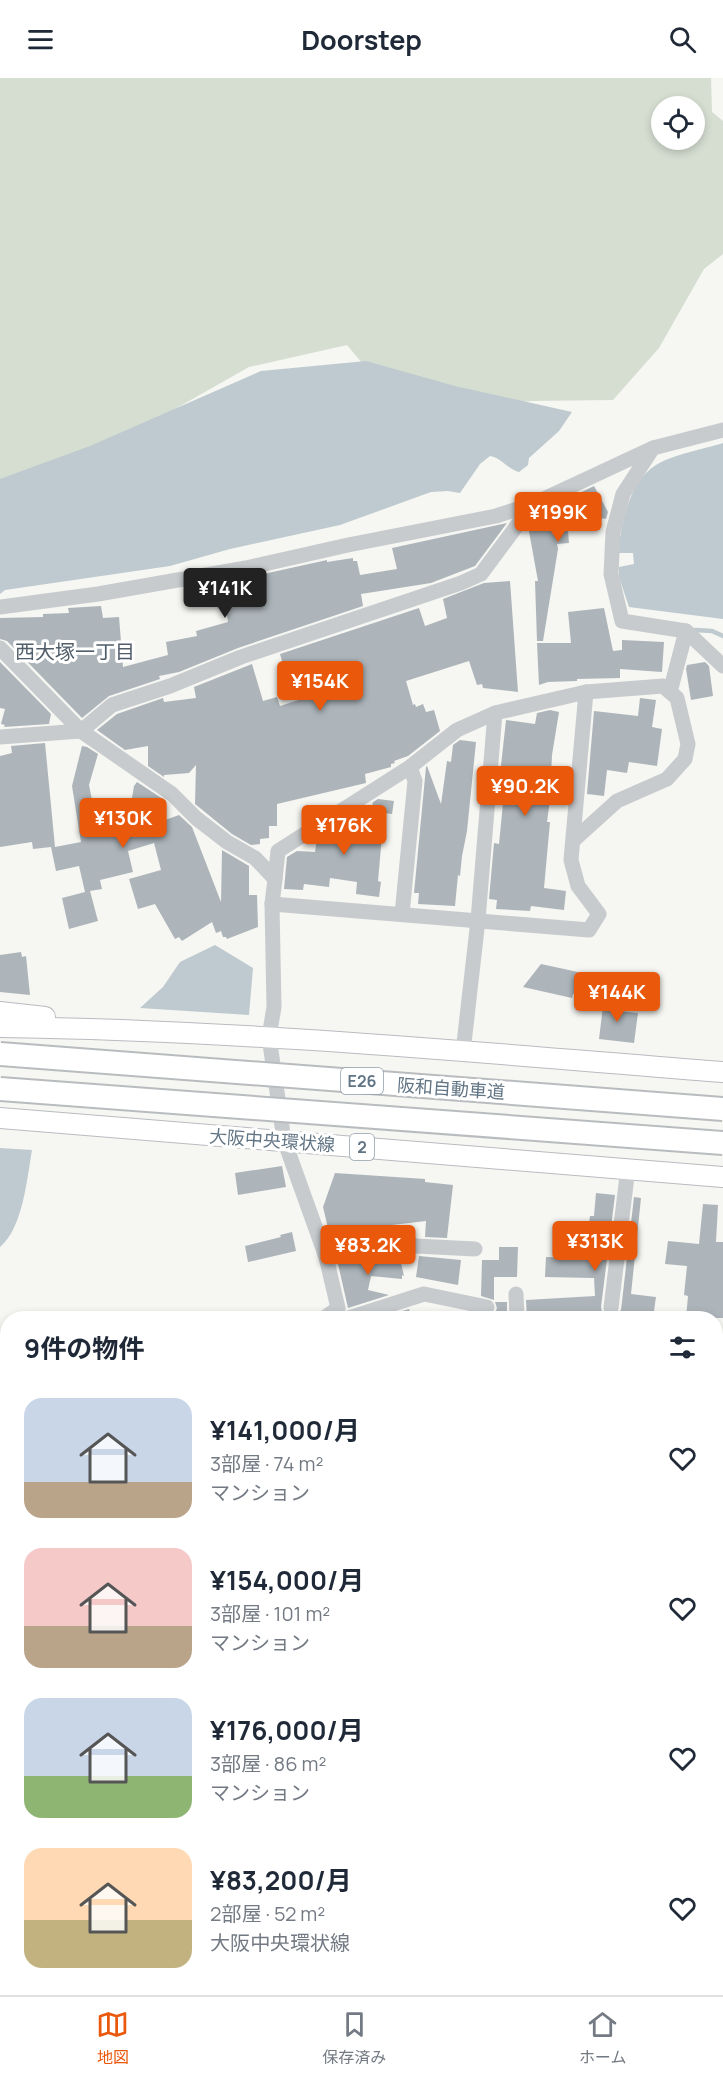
<!DOCTYPE html>
<html lang="ja">
<meta charset="utf-8">
<style>
body{margin:0;font-family:Manrope,"Noto Sans JP",sans-serif;background:#f6f6f7;color:#1f2937;height:100vh;display:flex;flex-direction:column;font-size:22px;white-space:nowrap}
*{box-sizing:border-box;margin:0}
p{font-size:20px;color:#747a83}
.icon{flex:none;width:33px;height:33px;fill:none;stroke:currentColor;stroke-width:2;stroke-linecap:round;stroke-linejoin:round}
.map{position:relative;flex:1;overflow:hidden}
.panel{position:absolute;left:0px;top:1233px;width:723px;height:684px;display:flex;flex-direction:column;background:#fff;border-radius:24px 24px 0 0;box-shadow:0 3px 9px #0003}
.panel>*{flex:none}
.fabs{position:absolute;left:651px;top:18px;display:grid;gap:12px}
.fabs a{display:grid;place-items:center;width:54px;height:54px;border-radius:50%;background:#fff;box-shadow:0 3px 9px #0003;font-size:30px}
.price{position:absolute;translate:-50% -51px;padding:0 14px;border-radius:6px;background:#ea580c;color:#fff;font-size:20px;line-height:39px;filter:drop-shadow(0 2px 3px #0008)}
.price::after{content:'';position:absolute;left:50%;top:36px;width:18px;height:14px;margin-left:-9px;background:inherit;clip-path:polygon(0 0,100% 0,50% 100%)}
.price.current{background:#222;color:#fff}
ul{padding:0;list-style:none}
li{display:flex;align-items:center;gap:18px;height:150px;padding:0 24px}
li span{display:grid;place-items:center;flex:none;width:168px;height:120px;border-radius:18px;color:#555}
li>.icon{margin-inline-start:auto}
span .icon{width:72px;height:72px;fill:#fffc;stroke-width:1}
li b{font-size:26px}
h2{display:flex;justify-content:space-between;align-items:center;height:72px;padding:0 24px;font-size:26px}
header{display:flex;justify-content:space-between;align-items:center;height:78px;padding:0 24px;background:#fff;font-size:27px;font-weight:700}
.tab-bar{display:flex;justify-content:space-around;align-items:center;height:84px;border-top:2px solid #e0e1e3;background:#fff;font-size:16px;color:#747a83}
.tab-bar a{display:grid;justify-items:center;gap:3px}
.tab-bar .current{color:#ea580c}
.map>svg:first-child{display:block}
.green{fill:#d6ded2;fill-rule:evenodd}
.water{fill:#becacf}
.lines{fill:none;stroke-linecap:round;stroke-linejoin:round}
.stream{stroke:#becacf;stroke-width:4.5}
.building{fill:#adb5ba}
.major-casing{stroke:#b8bcc0;stroke-width:22}
.minor{stroke:#c8cbce;stroke-width:15}
.major{stroke:#fff;stroke-width:20}
.highway-bridge-casing{stroke:#b9bcbf;stroke-width:26;stroke-linecap:butt}
.highway-bridge{stroke:#fff;stroke-width:22}
.labels{text-anchor:middle;dominant-baseline:central;stroke-width:6;stroke-linejoin:round;paint-order:stroke}
.shield{fill:#fff;stroke:#919eaa;stroke-width:1.5}
.shield-label{font-size:16px;font-weight:bold;fill:#627585}
.street-label{font-size:18px;fill:#627585;stroke:#fff}
.neighbourhood-label{font-size:20px;fill:#515e6a;stroke:#fff}
</style>
<header><svg class="icon" aria-label="menu" viewBox="0 0 24 24"><path d="M4 6h16M4 12h16M4 18h16"/></svg>Doorstep<svg class="icon" aria-label="search" viewBox="0 0 24 24"><circle cx="10" cy="10" r="6"/><path d="M15 15l6 6"/></svg></header>
<div class="map">
<svg width="723" height="1917" viewBox="0 0 723 1917">
<rect width="100%" height="100%" fill="#f6f6f2"/>
<g class="green">
<path d="M0 0H711L712 34 723 43V176L704 191 659 270 613 322 532 323 448 330 382 309 347 267 249 289 99 374 22 407 0 401ZM662 28H694V62H662Z"/>
<path d="M0 1838 7 1839V1896L0 1895Z"/>
</g>
<g class="water">
<path d="M366 283 455 308 572 334 559 353 529 380 528 387 519 394C507 391 502 380 490 378L480 386 460 415 448 413 431 414 340 447 230 471 170 488 5 512 0 516V401L90 368 261 293Z"/>
<path d="M723 365V541L629 529 619 499V489L634 486 633 475H618C621 447 629 403 656 387 671 377 704 371 723 365Z"/>
<path d="M215 867 253 890 249 937 140 930 163 909 180 884Z"/>
<path d="M0 1070 32 1072C27 1100 23 1150 0 1169Z"/>
</g>
<g class="lines">
<g class="stream">
<path d="M692 555 695 552 712 553 723 558"/>
<path d="M716 1368 723 1370"/>
<path d="M0 1611 8 1613"/>
<path d="M0 1832 8 1833"/>
</g>
</g>
<g class="building">
<path d="M594 408 608 434 606 441 590 438 592 447 568 453 569 465 557 466 558 471 543 563H537L535 503H538L528 448 538 436 546 434 545 431 568 426 567 421Z"/>
<path d="M507 445 475 488 431 505 361 516 363 528 238 570 179 594 159 598 160 601 109 618 82 640 7 563 0 561V540L43 539V536L69 535 68 530 101 528 103 540 119 539 123 589 168 577 166 564 197 558 196 553 228 544 225 525 263 519 259 497 327 482V484L353 480V483H357L360 497 397 491 392 470Z"/>
<path d="M510 503 518 614 483 610 482 606 477 607 469 583 406 603 413 627 415 626 416 629 423 626 426 634 434 632 440 653 408 678 394 683 395 685 391 686V689L365 696 366 705 277 726V748H269V760L260 761V766L251 767 232 756 195 726 196 687 189 695 164 697V699L148 688V668L125 672 97 652 117 636 163 620 164 624 196 620 194 609 252 586 263 623 277 619 280 628 305 620 295 594 286 597 280 576 419 530 425 548 447 540 443 521 484 505Z"/>
<path d="M604 530 613 573 622 572V562L664 564 662 594 620 591V600L577 601V603L548 604 539 607 537 565H571L568 534Z"/>
<path d="M0 584 51 636 49 646 4 649 5 647 1 646 5 631 0 630Z"/>
<path d="M705 584 709 588 713 618 691 622 686 591 687 587Z"/>
<path d="M640 620 656 622 652 649 662 651 657 688 629 684 627 695 607 692 604 718 587 716 594 633 638 638Z"/>
<path d="M550 632 559 634 552 677 551 699H553L547 744H550L544 810 566 813 564 832 531 828 530 833 496 831 497 822 489 821 494 765 499 766 503 725 497 724 506 642 535 646 537 635Z"/>
<path d="M460 662 476 664 467 753 462 778 460 798 458 797 455 828 418 826 419 815H414L426 689 427 688 441 726 447 683 451 684 453 667Z"/>
<path d="M45 665 55 769 81 764 72 708 82 668 87 669 98 676 89 707 92 722H95L96 724 131 726 134 708 137 704 166 723 143 750 179 737 192 749 221 824 222 772 249 788V817H257L258 849 227 861 226 859H223L221 853 216 855 212 844 182 863 179 859 175 861 155 826 138 831 129 801 161 792 154 765 128 773 133 794 100 802 102 811 90 813 98 843 69 851 62 820 85 814 79 788 56 793 51 769 33 771 32 764 0 769V678L12 675 11 668Z"/>
<path d="M378 721 394 723 392 736 384 735 378 803 381 804 379 819 356 816 357 804 330 800 329 809 304 806 303 812 284 811 287 779 297 773 315 774 317 760 322 757 339 758 340 747 361 749 362 739 370 740 373 724Z"/>
<path d="M21 874 22 879 26 878 30 917 0 914V877Z"/>
<path d="M541 886 578 894 577 898 603 902 601 920 573 916 572 920 523 909Z"/>
<path d="M604 920 620 921 619 933 638 935 634 965 599 961Z"/>
<path d="M282 1088 286 1109 238 1117 235 1095Z"/>
<path d="M335 1095 425 1101V1104L453 1107 447 1160 425 1159 426 1143 392 1147 393 1152 332 1167 323 1129Z"/>
<path d="M596 1115 615 1117 601 1229 602 1234 609 1240 614 1239 621 1232 634 1119 641 1120 631 1216 656 1219 653 1240H527L526 1222 595 1218 594 1200 545 1199 546 1179 584 1180 590 1138H594Z"/>
<path d="M703 1126 718 1127 716 1164H723V1240H686L688 1218 684 1217 687 1188 665 1186 668 1163 699 1166Z"/>
<path d="M292 1154 296 1173 248 1184 245 1168 281 1159 280 1157Z"/>
<path d="M499 1169H518L517 1199H494V1222L481 1218 482 1182H499Z"/>
<path d="M396 1171 398 1172 404 1198 402 1197V1201L371 1198 368 1212 389 1217 348 1230 338 1186Z"/>
<path d="M419 1178 461 1182 458 1207 416 1199Z"/>
<path d="M495 1224H507V1240H481V1238H489L495 1235 497 1230Z"/>
<path d="M409 1231 412 1240H379Z"/>
</g>
<g class="lines">
<g class="major-casing">
<g id="major">
<path d="M0 934 45 939"/>
<path d="M0 949C242 952 482 975 723 994"/>
<path d="M0 1040 723 1099"/>
</g>
</g>
<g class="minor">
<path d="M723 352 653 370 623 416 613 454 611 496 622 543 686 553 723 588"/>
<path d="M0 529 98 516 246 490 348 467 496 438 533 426 653 370"/>
<path d="M0 570 81 653 172 716 196 740 227 764 255 780 275 801 272 826 274 929 269 959 284 1062 326 1179 338 1230 324 1240"/>
<path d="M670 614 686 553"/>
<path d="M0 659 81 653 112 627 170 608 241 579 461 505 481 496 533 426"/>
<path d="M275 801 278 773 410 689 457 652 495 635 586 614 663 608 677 620 688 666 685 681 667 701 617 723 575 761"/>
<path d="M272 826 589 852 599 836 578 808 571 782 586 614"/>
<path d="M402 836 415 703 410 689"/>
<path d="M463 974 478 842 495 635"/>
<path d="M326 1179 396 1161 416 1168 475 1171"/>
<path d="M516 1216 517 1240"/>
<path d="M611 1230 628 1090"/>
<path d="M349 1240 424 1216 487 1229"/>
<path d="M716 1381 723 1382"/>
<path d="M0 1655 8 1657"/>
<path d="M0 1693 8 1694"/>
<path d="M0 1725 8 1726"/>
<path d="M716 1758 723 1729"/>
<path d="M716 1804 723 1802"/>
<path d="M0 1818 8 1819"/>
<path d="M716 1887H723"/>
<path d="M391 1910 394 1917"/>
<path d="M628 1910V1917"/>
<path d="M228 1917 232 1914 303 1910"/>
<path d="M427 1917V1910"/>
<path d="M497 1917 499 1910"/>
</g>
<use href="#major" class="major"/>
<g class="highway-bridge-casing">
<g id="highway-bridge">
<path d="M0 976 723 1031"/>
<path d="M0 1011 723 1065"/>
</g>
</g>
<use href="#highway-bridge" class="highway-bridge"/>
</g>
<g class="labels">
<g class="shield">
<rect x="341" y="990" width="42" height="26" rx="4.5"/>
<rect x="350" y="1056" width="24" height="26" rx="4.5"/>
</g>
<g class="shield-label">
<text x="362" y="1003">E26</text>
<text x="362" y="1069">2</text>
</g>
<g class="street-label">
<text transform="translate(451 1010) rotate(4)">阪和自動車道</text>
<text transform="translate(272 1062) rotate(4)">大阪中央環状線</text>
</g>
<g class="neighbourhood-label">
<text x="75" y="573">西大塚一丁目</text>
</g>
</g>
</svg>
<div class="fabs">
<a><svg class="icon" aria-label="locate" viewBox="0 0 24 24"><circle cx="12" cy="12" r="6"/><path d="M12 2v4M12 18v4M2 12h4M18 12h4"/></svg></a>
</div>
<b class="price" style="left:558px;top:465px">¥199K</b>
<b class="price current" style="left:225px;top:541px">¥141K</b>
<b class="price" style="left:320px;top:634px">¥154K</b>
<b class="price" style="left:525px;top:739px">¥90.2K</b>
<b class="price" style="left:123px;top:771px">¥130K</b>
<b class="price" style="left:344px;top:778px">¥176K</b>
<b class="price" style="left:617px;top:945px">¥144K</b>
<b class="price" style="left:595px;top:1194px">¥313K</b>
<b class="price" style="left:368px;top:1198px">¥83.2K</b>
<section class="panel">
<h2>9件の物件<svg class="icon" aria-label="filters" viewBox="0 0 24 24"><path d="M4 7h16M4 17h16"/><circle cx="9" cy="7" r="2"/><circle cx="15" cy="17" r="2"/></svg></h2>
<ul>
<li><span style="background:linear-gradient(#c9d6e8 70%,#b9a48a 0)"><svg class="icon" aria-label="home" viewBox="0 0 24 24"><path d="M3 11l9-7 9 7M6 9v11h12V9"/></svg></span><div><b>¥141,000/月</b><p>3部屋 · 74 m²</p><p>マンション</p></div><svg class="icon" aria-label="heart" viewBox="0 0 24 24"><path d="M12 20l-8-8c-3-5 5-10 8-4 3-6 11-1 8 4z"/></svg></li>
<li><span style="background:linear-gradient(#f6c9c9 65%,#b9a48a 0)"><svg class="icon" aria-label="home" viewBox="0 0 24 24"><path d="M3 11l9-7 9 7M6 9v11h12V9"/></svg></span><div><b>¥154,000/月</b><p>3部屋 · 101 m²</p><p>マンション</p></div><svg class="icon" aria-label="heart" viewBox="0 0 24 24"><path d="M12 20l-8-8c-3-5 5-10 8-4 3-6 11-1 8 4z"/></svg></li>
<li><span style="background:linear-gradient(#c9d6e8 65%,#8fb573 0)"><svg class="icon" aria-label="home" viewBox="0 0 24 24"><path d="M3 11l9-7 9 7M6 9v11h12V9"/></svg></span><div><b>¥176,000/月</b><p>3部屋 · 86 m²</p><p>マンション</p></div><svg class="icon" aria-label="heart" viewBox="0 0 24 24"><path d="M12 20l-8-8c-3-5 5-10 8-4 3-6 11-1 8 4z"/></svg></li>
<li><span style="background:linear-gradient(#ffd9b3 60%,#c2b280 0)"><svg class="icon" aria-label="home" viewBox="0 0 24 24"><path d="M3 11l9-7 9 7M6 9v11h12V9"/></svg></span><div><b>¥83,200/月</b><p>2部屋 · 52 m²</p><p>大阪中央環状線</p></div><svg class="icon" aria-label="heart" viewBox="0 0 24 24"><path d="M12 20l-8-8c-3-5 5-10 8-4 3-6 11-1 8 4z"/></svg></li>
</ul>
</section>
</div>
<nav class="tab-bar">
<a class="current"><svg class="icon" aria-label="map" viewBox="0 0 24 24"><path d="M3 6l6-2 6 2 6-2v14l-6 2-6-2-6 2zM9 4v14M15 6v14"/></svg>地図</a>
<a><svg class="icon" aria-label="saved" viewBox="0 0 24 24"><path d="M7 4h10v16l-5-4-5 4z"/></svg>保存済み</a>
<a><svg class="icon" aria-label="home" viewBox="0 0 24 24"><path d="M3 11l9-7 9 7M6 9v11h12V9"/></svg>ホーム</a>
</nav>
